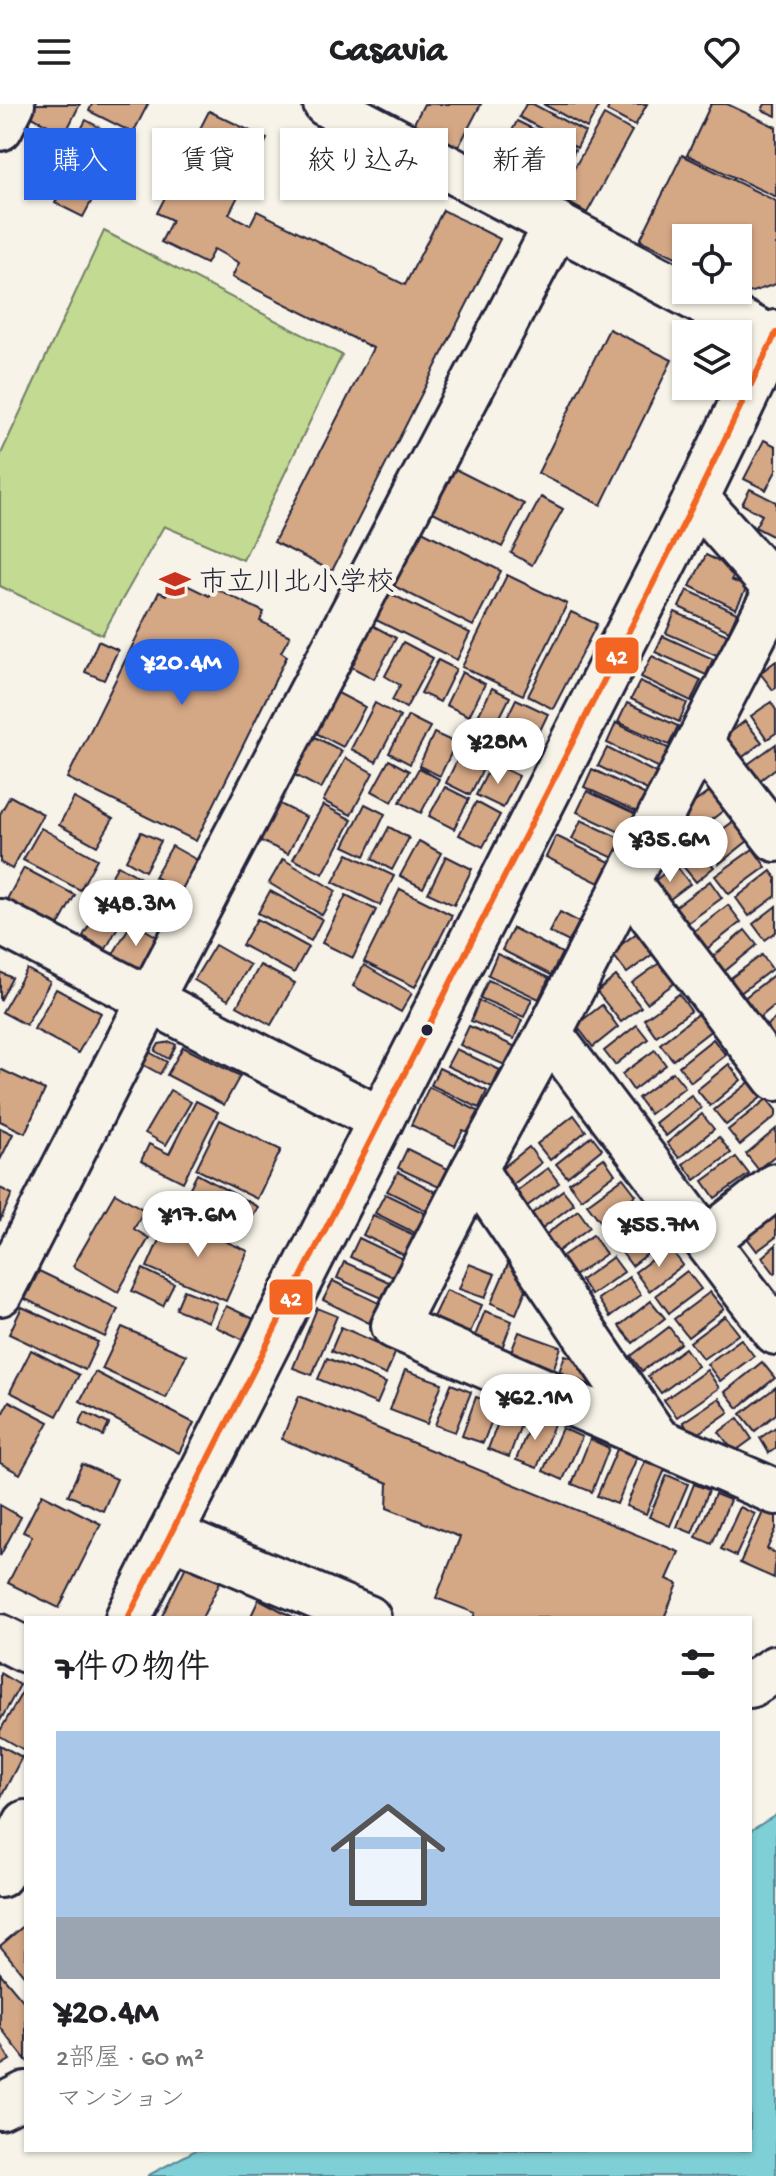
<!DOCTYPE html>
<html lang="ja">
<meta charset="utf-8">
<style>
body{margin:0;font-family:"Gochi Hand","Klee One",sans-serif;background:#f6f6f6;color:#202124;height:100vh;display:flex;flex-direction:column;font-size:30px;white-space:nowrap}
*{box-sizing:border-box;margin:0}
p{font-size:26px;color:#757577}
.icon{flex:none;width:44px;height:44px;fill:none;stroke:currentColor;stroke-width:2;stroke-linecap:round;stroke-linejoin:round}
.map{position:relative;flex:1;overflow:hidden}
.sheet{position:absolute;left:24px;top:1512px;width:728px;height:536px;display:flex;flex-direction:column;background:#fff;border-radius:0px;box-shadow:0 2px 6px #0004}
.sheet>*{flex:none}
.top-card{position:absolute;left:24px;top:24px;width:728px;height:72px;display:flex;gap:16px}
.buttons{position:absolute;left:672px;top:120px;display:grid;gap:16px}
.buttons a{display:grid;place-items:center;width:80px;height:80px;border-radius:0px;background:#fff;box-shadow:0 2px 6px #0004;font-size:40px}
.price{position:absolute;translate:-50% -68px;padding:0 18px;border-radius:28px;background:#fff;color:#222;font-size:26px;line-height:52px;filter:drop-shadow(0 2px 4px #0008)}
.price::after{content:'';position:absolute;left:50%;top:48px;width:24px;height:18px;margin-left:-12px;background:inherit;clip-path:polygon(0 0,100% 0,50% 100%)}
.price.on{background:#2563eb;color:#fff}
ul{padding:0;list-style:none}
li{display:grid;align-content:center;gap:16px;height:424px;padding:0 32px}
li+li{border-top:2px solid #e0e0e0}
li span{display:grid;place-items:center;height:248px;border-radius:0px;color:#555}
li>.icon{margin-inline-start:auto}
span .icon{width:144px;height:144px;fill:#fffc;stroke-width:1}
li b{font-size:34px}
h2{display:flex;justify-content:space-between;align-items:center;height:96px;padding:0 32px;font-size:34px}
.tag{padding:0 28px;border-radius:0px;background:#fff;box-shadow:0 2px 6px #0004;font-size:28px;line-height:72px}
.tag.on{background:#2563eb;color:#fff}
header{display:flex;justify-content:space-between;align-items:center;height:104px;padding:0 32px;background:#fff;font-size:36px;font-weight:700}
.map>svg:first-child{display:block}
.green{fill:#c2da91;stroke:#727e66;stroke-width:2}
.water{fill:#7ecfd6;stroke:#598a98;stroke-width:2}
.building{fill:#d4a785;stroke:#22223b;stroke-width:2}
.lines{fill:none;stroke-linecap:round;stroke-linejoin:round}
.minor-casing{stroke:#22223b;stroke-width:50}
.minor{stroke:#f7f3e8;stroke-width:44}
.bus-1-casing{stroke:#f7f3e8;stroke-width:12}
.bus-1{stroke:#f26522;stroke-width:6}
.bus-dot{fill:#22223b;stroke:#f7f3e8;stroke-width:3}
.labels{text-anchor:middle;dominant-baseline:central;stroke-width:8;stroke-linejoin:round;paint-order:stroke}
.poi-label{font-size:28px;fill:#22223b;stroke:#f7f3e8;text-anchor:start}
.line-badge{stroke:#f7f3e8;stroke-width:3}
.badge-label{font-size:22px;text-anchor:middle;font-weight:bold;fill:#fff}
</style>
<header><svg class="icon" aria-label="menu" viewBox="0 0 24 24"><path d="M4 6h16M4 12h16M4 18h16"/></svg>Casavia<svg class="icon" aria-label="heart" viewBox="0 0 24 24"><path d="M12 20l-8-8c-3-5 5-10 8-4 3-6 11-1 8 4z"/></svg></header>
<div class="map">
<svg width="776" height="2072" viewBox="0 0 776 2072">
<rect width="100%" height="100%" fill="#f7f3e8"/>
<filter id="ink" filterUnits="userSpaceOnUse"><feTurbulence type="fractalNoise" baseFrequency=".0125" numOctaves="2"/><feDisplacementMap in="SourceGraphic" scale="16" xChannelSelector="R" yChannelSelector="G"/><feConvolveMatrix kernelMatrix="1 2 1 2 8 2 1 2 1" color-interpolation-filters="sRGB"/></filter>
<g filter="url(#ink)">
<path class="green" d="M104 127 342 251 243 456 164 422 102 531 0 482V352Z"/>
<path class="water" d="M776 1711V2072H147L196 2046H750V1727Z"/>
<g class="building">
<path d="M36 0H80L65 30 30 12Z"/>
<path d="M92 0H148L133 29 89 7Z"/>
<path d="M424 0H481L458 44 413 21Z"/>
<path d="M526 0H533L585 28 577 44 519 13Z"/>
<path d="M543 0H600L587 24Z"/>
<path d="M610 0H647L635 22 607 7Z"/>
<path d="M711 0H727L776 23V93L687 51Z"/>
<path d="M765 0H776V12L762 6Z"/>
<path d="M209 7 267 35 229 110 250 121 257 107 405 181 443 106 500 135 332 467 274 438 373 244 232 173 239 159 214 145 206 160 161 138 172 116 157 109Z"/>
<path d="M604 11 632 27 587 109 558 93Z"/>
<path d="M86 16 129 40 114 66 72 42Z"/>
<path d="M517 17 575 46 551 93 493 64Z"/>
<path d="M682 51 776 97V180L749 189 738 183V134H686V158L640 136Z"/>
<path d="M79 54 107 68 83 113 55 99Z"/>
<path d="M609 225 672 256 601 401 538 369Z"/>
<path d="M764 336 776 342V367L766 386 744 375Z"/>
<path d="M451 363 524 400 502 443 429 406Z"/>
<path d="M750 385 776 398V434L755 423 762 411 742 400Z"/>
<path d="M541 393 563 405 532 461 511 449Z"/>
<path d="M418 425 501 467 473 522 390 480Z"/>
<path d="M706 451 737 466 731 476 747 483 736 505 690 482Z"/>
<path d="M507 471 567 500 523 591 462 563Z"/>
<path d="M174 475 209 492 213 483 264 508 260 517 290 532 281 548 287 552 196 737 67 674 159 488 166 491Z"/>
<path d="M381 485 470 529 457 556 368 512Z"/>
<path d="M687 486 737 509 729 527 679 503Z"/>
<path d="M571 508 597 520 553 605 528 592Z"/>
<path d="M675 508 730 532 721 553 666 529Z"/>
<path d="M366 518 396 534 374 575 344 559Z"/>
<path d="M663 532 713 555 706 571 655 548Z"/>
<path d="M98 537 118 546 104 576 85 568Z"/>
<path d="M403 538 433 554 406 604 392 596 400 581 385 572Z"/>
<path d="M652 552 701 576 691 597 641 573Z"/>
<path d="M438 556 456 565 440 598 421 589Z"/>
<path d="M776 557V584L773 586 760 569Z"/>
<path d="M462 568 485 580 469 612 446 601Z"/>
<path d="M640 577 687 599 679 618 631 595Z"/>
<path d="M492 584 510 593 494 625 476 616Z"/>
<path d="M334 587 365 603 343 643 312 627Z"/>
<path d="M516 595 548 610 532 643 500 628Z"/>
<path d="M771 598 776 606V629L767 635 751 612Z"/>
<path d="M375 599 400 613 376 658 351 645Z"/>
<path d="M627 599 678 622 669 641 618 618Z"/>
<path d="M408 612 430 623 410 660 389 649Z"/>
<path d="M745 617 762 638 739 656 722 635Z"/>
<path d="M616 619 672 646 662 665 607 639Z"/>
<path d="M434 629 456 639 440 672 419 662Z"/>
<path d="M313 632 342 647 321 685 293 670Z"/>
<path d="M776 640V664L759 677 748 660Z"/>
<path d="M607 644 658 670 649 687 598 662Z"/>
<path d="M462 646 487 657 470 691 446 679Z"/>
<path d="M346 654 373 669 351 711 323 697Z"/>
<path d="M389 656 409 667 392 698 372 687Z"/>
<path d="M492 659 519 672 503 704 476 691Z"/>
<path d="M419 664 439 675 421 709 400 698Z"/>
<path d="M592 665 646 691 637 708 584 683Z"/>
<path d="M445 683 469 695 454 725 429 712Z"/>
<path d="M713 685 727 704 695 728 681 708Z"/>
<path d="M587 687 636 710 626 731 577 708Z"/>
<path d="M10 692 43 710 12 765 0 758V710Z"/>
<path d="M74 694 113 715 97 742 59 721Z"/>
<path d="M476 698 500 711 483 743 459 731Z"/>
<path d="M278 699 306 713 288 750 259 736Z"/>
<path d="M365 700 385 710 365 752 344 742Z"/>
<path d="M323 701 352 716 323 770 293 755Z"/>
<path d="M581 716 624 736 616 755 572 735Z"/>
<path d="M734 717 749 736 719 760 704 739Z"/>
<path d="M389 723 409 734 392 766 372 755Z"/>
<path d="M41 724 97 755 80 786 23 756Z"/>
<path d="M141 728 161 737 145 767 126 756Z"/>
<path d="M686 730 714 763 696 778 668 744Z"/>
<path d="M556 732 612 759 601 780 546 753Z"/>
<path d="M419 737 441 749 423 784 400 772Z"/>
<path d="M172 742 206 761 188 791 154 773Z"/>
<path d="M753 745 766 763 729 790 715 772Z"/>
<path d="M348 750 394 772 380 801 333 778Z"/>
<path d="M446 752 472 765 454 801 428 789Z"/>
<path d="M283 755 336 787 322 811 269 779Z"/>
<path d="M675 760 690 780 665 799 650 781Z"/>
<path d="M118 761 142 775 127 803 102 789Z"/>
<path d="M24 764 75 791 57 824 6 797Z"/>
<path d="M771 767 776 774V792L749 812 736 794Z"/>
<path d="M710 777 722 794 682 823 671 806Z"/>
<path d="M150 780 182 798 165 828 133 810Z"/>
<path d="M400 785 452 811 415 883 364 858Z"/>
<path d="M270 787 322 815 311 837 258 809Z"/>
<path d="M346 791 376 806 353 854 322 839Z"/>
<path d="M102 798 125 810 106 845 83 832Z"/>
<path d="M728 801 741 818 703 848 689 831Z"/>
<path d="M776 802V828L765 836 753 820Z"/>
<path d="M560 808 579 818 569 838 549 828Z"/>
<path d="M257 815 308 843 294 869 242 841Z"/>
<path d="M132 818 161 835 141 869 112 852Z"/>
<path d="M513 824 562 849 551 871 502 846Z"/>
<path d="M641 826 657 847 627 869 611 848Z"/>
<path d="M745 826 757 841 720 871 708 857Z"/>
<path d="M215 841 250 861 228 896 194 876Z"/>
<path d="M497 850 549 874 539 895 488 871Z"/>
<path d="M762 851 772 865 739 890 728 876Z"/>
<path d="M661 858 676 878 647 899 632 879Z"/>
<path d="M260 861 295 879 271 921 237 902Z"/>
<path d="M364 861 412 889 401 908 353 882Z"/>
<path d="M27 865 50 878 26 921 2 908Z"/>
<path d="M0 868 12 874 0 897Z"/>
<path d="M776 869V900L758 915 743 895Z"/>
<path d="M616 872 641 903 621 918 597 888Z"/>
<path d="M488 876 532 895 524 913 480 894Z"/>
<path d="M56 885 101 909 78 949 34 925Z"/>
<path d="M679 890 691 907 656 932 644 915Z"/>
<path d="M479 897 522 916 514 935 471 917Z"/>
<path d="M602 901 618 923 593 943 576 921Z"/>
<path d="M700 908 713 925 673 956 660 940Z"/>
<path d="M776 914V937L765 923Z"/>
<path d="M637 921 648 935 615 961 604 947Z"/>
<path d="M469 922 516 943 507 962 460 941Z"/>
<path d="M713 935 726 951 691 978 679 962Z"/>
<path d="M171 938 176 941 169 955 155 947 159 940Z"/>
<path d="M183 943 240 972 224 1001 167 971Z"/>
<path d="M456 945 500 966 492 983 447 962Z"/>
<path d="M655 946 666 961 633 986 622 970Z"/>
<path d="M149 948 167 958 160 970 142 960Z"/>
<path d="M729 960 741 976 710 1002 697 986Z"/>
<path d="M439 964 487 987 479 1004 431 981Z"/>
<path d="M0 965 45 986 25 1029 0 1017Z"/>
<path d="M673 968 685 983 650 1010 638 994Z"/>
<path d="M751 977 763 992 726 1021 714 1006Z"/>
<path d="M429 983 480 1008 470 1029 463 1026 455 1042 411 1021Z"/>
<path d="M170 986 191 998 166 1041 145 1029Z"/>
<path d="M691 991 701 1004 666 1032 655 1019Z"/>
<path d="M767 995 776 1006V1012L740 1041 728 1026Z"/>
<path d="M196 997 218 1008 183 1078 141 1057 149 1040 169 1050Z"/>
<path d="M702 1010 714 1025 679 1054 667 1039Z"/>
<path d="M574 1011 586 1027 550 1056 537 1040Z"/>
<path d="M220 1016 281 1046 257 1095 196 1065Z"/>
<path d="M0 1024 13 1030 0 1056Z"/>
<path d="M776 1025V1051L758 1065 746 1050Z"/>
<path d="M592 1032 602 1045 567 1073 556 1060Z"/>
<path d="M719 1033 731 1049 695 1076 683 1060Z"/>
<path d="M529 1043 541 1059 507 1085 495 1070Z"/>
<path d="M407 1045 448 1065 439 1083 398 1064Z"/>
<path d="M736 1053 749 1070 715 1094 703 1077Z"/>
<path d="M604 1054 615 1070 581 1095 569 1079Z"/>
<path d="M548 1064 559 1079 523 1105 512 1090Z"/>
<path d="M398 1068 443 1092 433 1110 387 1087Z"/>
<path d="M197 1070 258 1103 243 1128 183 1097Z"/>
<path d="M623 1074 636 1091 600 1117 587 1100Z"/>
<path d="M0 1084 12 1090 0 1117Z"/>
<path d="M563 1086 574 1100 541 1125 530 1111Z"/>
<path d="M115 1089 144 1106 134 1125 149 1134 118 1188 73 1162Z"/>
<path d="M385 1090 437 1115 427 1135 375 1109Z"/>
<path d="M639 1098 651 1114 615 1140 603 1124Z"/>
<path d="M776 1105V1133L757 1147 744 1130Z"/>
<path d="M578 1106 590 1123 557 1148 544 1132Z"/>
<path d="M373 1111 426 1137 416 1157 363 1131Z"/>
<path d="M169 1113 248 1147 226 1197 147 1163Z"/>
<path d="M652 1122 664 1137 632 1162 620 1146Z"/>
<path d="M593 1131 606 1150 574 1172 561 1153Z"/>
<path d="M359 1134 403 1155 395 1174 350 1153Z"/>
<path d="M776 1141V1169L775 1170 762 1153Z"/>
<path d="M669 1143 683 1161 649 1187 635 1168Z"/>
<path d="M613 1153 624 1168 591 1191 581 1176Z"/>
<path d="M344 1158 389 1178 382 1194 337 1174Z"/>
<path d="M469 1160 495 1170 485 1194 459 1185Z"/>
<path d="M508 1160 532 1171 516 1210 491 1199Z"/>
<path d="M143 1165 174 1180 163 1202 132 1187Z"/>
<path d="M39 1167 118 1205 105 1233 25 1195Z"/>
<path d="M687 1167 701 1185 669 1209 656 1191Z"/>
<path d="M629 1173 641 1191 610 1213 598 1195Z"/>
<path d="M333 1177 379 1199 369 1219 323 1196Z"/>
<path d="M184 1186 217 1199 209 1218 176 1205Z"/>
<path d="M446 1186 482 1201 469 1231 432 1215Z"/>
<path d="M710 1188 724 1205 688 1233 674 1215Z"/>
<path d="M651 1197 665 1214 633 1239 619 1222Z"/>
<path d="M226 1202 254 1215 244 1236 216 1223Z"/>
<path d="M22 1203 98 1238 85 1266 9 1230Z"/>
<path d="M317 1204 337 1212 312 1271 293 1264Z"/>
<path d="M485 1207 512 1217 501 1247 473 1237Z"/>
<path d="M725 1212 739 1230 703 1255 690 1238Z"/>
<path d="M122 1223 186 1251 166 1294 102 1265Z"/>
<path d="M341 1223 396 1247 386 1271 331 1247Z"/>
<path d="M669 1223 681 1239 642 1267 631 1252Z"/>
<path d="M519 1228 561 1243 551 1272 508 1256Z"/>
<path d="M741 1235 754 1252 720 1277 707 1260Z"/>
<path d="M685 1244 698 1262 661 1289 648 1272Z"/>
<path d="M31 1246 79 1271 57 1312 10 1288Z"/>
<path d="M565 1251 588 1259 605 1275 597 1296 555 1280Z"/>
<path d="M327 1254 386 1279 377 1300 318 1275Z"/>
<path d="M762 1258 775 1274 738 1304 725 1288Z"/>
<path d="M405 1266 442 1279 427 1320 390 1306Z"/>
<path d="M707 1266 719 1284 677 1313 664 1296Z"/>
<path d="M95 1268 194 1319 179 1349 80 1297Z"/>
<path d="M451 1280 471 1288 455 1328 435 1321Z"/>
<path d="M776 1283V1310L755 1327 741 1310Z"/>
<path d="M299 1292 679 1448 667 1475 678 1480 664 1514H473L475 1509 436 1494 460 1433 387 1404 388 1379 282 1335Z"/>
<path d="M476 1293 498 1301 483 1339 462 1332Z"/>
<path d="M719 1294 729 1308 693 1333 683 1318Z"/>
<path d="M9 1297 49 1318 20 1370 0 1359V1314Z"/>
<path d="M504 1303 525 1310 509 1353 488 1345Z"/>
<path d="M85 1308 109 1320 103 1332 79 1320Z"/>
<path d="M533 1313 554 1320 537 1364 516 1356Z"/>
<path d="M738 1314 752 1335 734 1348 719 1328Z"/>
<path d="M776 1323V1344L769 1349 760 1334Z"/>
<path d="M562 1324 582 1333 563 1376 543 1367Z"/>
<path d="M590 1335 609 1344 592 1388 572 1380Z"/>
<path d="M618 1343 638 1351 617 1400 597 1392Z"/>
<path d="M646 1355 666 1363 646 1410 626 1402Z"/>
<path d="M82 1360 117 1375 103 1407 68 1391Z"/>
<path d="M667 1371 688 1380 670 1422 649 1413Z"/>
<path d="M694 1380 709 1386 692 1429 677 1423Z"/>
<path d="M42 1390 101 1420 59 1504 8 1479 32 1432 23 1428Z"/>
<path d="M715 1390 730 1396 712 1440 696 1433Z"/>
<path d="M0 1401 21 1413 0 1452Z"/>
<path d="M740 1403 755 1410 736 1452 721 1445Z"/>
<path d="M764 1406 776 1411V1425L767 1445 776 1449 774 1474 740 1459Z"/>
<path d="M187 1460 221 1476 202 1514H161Z"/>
<path d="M259 1495 295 1514H250Z"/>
<path d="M0 1569 20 1581 0 1617Z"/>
<path d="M25 1583 26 1584V1647L0 1632V1627Z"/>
<path d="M0 1641 22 1653 1 1693 0 1692Z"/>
<path d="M26 1820V1874L0 1842Z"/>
<path d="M0 1869 26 1900V1956L0 1923Z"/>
<path d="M0 1938 10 1956 0 1962Z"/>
</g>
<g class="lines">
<g class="minor-casing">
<g id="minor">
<path d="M326 0 773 235"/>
<path d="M0 24 12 0"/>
<path d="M696 394 776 485"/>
<path d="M776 488 549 929 474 1066 394 1222 776 1388"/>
<path d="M700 637 776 735"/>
<path d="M627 778 776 974"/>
<path d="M0 818 381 1016"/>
<path d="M549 929 776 1228"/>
<path d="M474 1066 657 1336"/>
<path d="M707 1136 776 1082"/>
<path d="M0 1189 150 896 557 120"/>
<path d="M170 1431 368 1514"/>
<path d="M128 1514 691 405 776 229"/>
<path d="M0 1533 26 1546"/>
<path d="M750 1581 776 1564"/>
<path d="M0 1771 26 1719"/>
<path d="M0 2003 26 1990"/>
</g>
</g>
<use href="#minor" class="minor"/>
<g class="bus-1-casing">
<path id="bus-1" d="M128 1514 691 405 776 229"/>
</g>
<use href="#bus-1" class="bus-1"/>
</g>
</g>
<defs>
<g id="school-bare" transform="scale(2.4)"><path d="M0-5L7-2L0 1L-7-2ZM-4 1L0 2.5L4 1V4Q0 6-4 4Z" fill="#c8321e" stroke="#f7f3e8" stroke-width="2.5" paint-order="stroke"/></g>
</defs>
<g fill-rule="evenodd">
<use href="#school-bare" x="175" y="480"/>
</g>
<circle class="bus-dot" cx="427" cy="926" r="7"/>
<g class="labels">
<g class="poi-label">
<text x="199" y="480">市立川北小学校</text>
</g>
</g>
<g class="line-badge">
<rect x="594" y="532" width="46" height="39" rx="8" fill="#f26522"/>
<rect x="268" y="1174" width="46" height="38" rx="8" fill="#f26522"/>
</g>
<g class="badge-label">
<text x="617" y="559">42</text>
<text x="291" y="1201">42</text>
</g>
</svg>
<div class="buttons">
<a><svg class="icon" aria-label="locate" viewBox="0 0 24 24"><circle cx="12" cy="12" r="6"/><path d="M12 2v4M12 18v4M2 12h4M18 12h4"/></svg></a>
<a><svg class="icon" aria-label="layers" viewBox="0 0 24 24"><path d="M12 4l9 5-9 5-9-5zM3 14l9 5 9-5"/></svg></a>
</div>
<b class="price on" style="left:182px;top:603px">¥20.4M</b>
<b class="price" style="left:498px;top:682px">¥28M</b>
<b class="price" style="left:670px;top:780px">¥35.6M</b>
<b class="price" style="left:136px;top:844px">¥48.3M</b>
<b class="price" style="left:198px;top:1155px">¥17.6M</b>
<b class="price" style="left:659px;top:1165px">¥55.7M</b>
<b class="price" style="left:535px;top:1338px">¥62.1M</b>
<div class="top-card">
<a class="tag on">購入</a>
<a class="tag">賃貸</a>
<a class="tag">絞り込み</a>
<a class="tag">新着</a>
</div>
<section class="sheet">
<h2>7件の物件<svg class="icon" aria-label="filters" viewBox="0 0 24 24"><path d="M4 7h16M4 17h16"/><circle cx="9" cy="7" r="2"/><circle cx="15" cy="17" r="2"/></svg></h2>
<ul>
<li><span style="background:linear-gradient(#a9c7e8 75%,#9aa5b1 0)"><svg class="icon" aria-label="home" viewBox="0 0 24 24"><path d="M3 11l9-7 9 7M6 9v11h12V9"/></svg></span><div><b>¥20.4M</b><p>2部屋 · 60 m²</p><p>マンション</p></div></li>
</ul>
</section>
</div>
